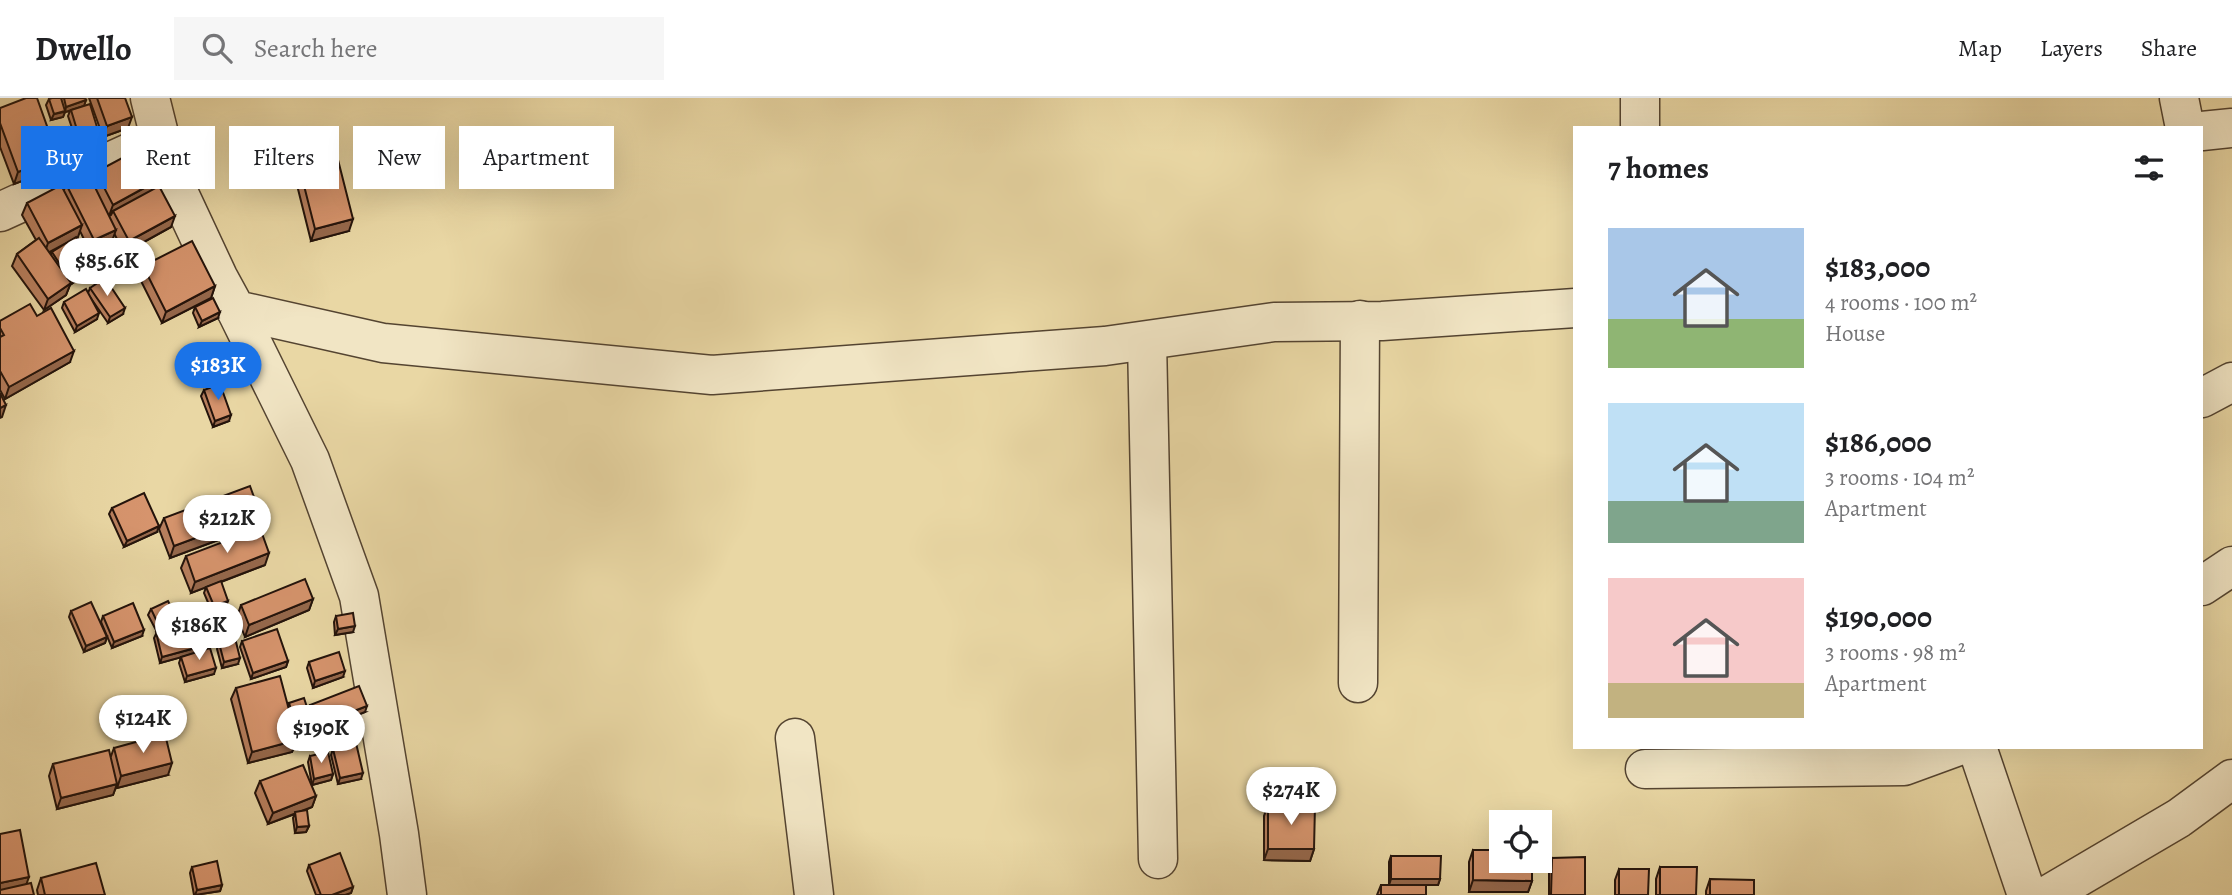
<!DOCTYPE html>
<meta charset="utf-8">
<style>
body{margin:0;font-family:Alegreya,serif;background:#f6f6f6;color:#202124;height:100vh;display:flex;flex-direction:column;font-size:26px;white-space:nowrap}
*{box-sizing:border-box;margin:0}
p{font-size:23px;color:#757577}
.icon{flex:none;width:38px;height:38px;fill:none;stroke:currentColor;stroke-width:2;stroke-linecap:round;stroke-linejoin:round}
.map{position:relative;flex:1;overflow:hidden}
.panel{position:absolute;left:1573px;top:28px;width:630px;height:623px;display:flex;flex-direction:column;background:#fff;border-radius:0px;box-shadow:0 7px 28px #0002}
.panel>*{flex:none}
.top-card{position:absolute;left:21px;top:28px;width:665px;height:63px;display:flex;gap:14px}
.controls{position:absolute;left:1489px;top:712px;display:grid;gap:14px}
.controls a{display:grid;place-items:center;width:63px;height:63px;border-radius:0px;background:#fff;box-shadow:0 7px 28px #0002;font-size:35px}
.price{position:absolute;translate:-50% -60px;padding:0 16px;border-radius:24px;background:#fff;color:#222;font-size:23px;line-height:46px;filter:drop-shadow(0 2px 4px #0008)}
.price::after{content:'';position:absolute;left:50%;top:42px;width:21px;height:16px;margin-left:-10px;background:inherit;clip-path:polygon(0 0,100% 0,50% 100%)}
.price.selected{background:#1a73e8;color:#fff}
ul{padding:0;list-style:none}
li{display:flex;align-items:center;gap:21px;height:175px;padding:0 35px}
li span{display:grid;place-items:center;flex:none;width:196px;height:140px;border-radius:0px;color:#555}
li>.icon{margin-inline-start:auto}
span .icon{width:84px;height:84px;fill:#fffc;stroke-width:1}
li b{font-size:30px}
h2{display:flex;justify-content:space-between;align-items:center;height:84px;padding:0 35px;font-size:30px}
.tag{padding:0 24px;border-radius:0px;background:#fff;box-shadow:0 7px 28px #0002;font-size:24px;line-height:63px}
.tag.selected{background:#1a73e8;color:#fff}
header{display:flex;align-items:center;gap:42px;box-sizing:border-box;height:98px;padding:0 35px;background:#fff;border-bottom:2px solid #e0e0e0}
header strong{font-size:33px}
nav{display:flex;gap:38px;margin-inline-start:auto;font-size:24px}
.search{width:490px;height:63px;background:#f6f6f6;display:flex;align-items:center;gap:18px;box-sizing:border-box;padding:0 24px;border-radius:0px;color:#757577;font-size:26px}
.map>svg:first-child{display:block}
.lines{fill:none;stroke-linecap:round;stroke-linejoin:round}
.minor-casing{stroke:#544431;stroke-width:41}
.minor{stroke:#f1e5c4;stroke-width:38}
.wall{fill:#b87f5e;stroke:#23130b;stroke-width:2;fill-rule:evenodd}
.shaded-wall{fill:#96684c;stroke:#23130b;stroke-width:2}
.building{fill:#d6946d;stroke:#23130b;stroke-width:2}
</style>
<header>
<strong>Dwello</strong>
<div class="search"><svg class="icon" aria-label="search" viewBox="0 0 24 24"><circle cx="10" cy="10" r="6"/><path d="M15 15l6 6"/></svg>Search here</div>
<nav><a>Map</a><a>Layers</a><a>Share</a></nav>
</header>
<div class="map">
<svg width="2232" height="797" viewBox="0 0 2232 797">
<rect width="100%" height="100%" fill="#e9d7a4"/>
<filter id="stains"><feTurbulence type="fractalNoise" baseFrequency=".00286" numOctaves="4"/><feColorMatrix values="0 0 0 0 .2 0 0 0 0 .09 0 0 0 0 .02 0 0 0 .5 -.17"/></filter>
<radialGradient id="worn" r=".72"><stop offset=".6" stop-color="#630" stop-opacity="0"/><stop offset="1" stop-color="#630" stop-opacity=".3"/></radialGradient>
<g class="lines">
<g class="minor-casing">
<g id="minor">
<path d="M150 0 168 72 218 179 236 212 383 245 712 277 1105 248 1274 224 1382 223 1575 210"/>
<path d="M2179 0 2185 30"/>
<path d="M1640 30V0"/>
<path d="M2202 33 2232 30"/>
<path d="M0 114 160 41"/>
<path d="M236 212 310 362 359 498 399 736 407 797"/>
<path d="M1147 243 1158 761"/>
<path d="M2202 300 2232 284"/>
<path d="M2202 488 2232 468"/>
<path d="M1358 585 1360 222"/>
<path d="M795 640 814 797"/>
<path d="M1977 649 2027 797"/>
<path d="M1645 671 1904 668 1956 649"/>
<path d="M2048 797 2179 720 2232 681"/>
</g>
</g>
<use href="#minor" class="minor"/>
</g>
<g class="wall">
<path d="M52 0H85L86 2 84 7 100 39 98 45 79 51 68 18 70 13 65 14 63 19 51 22 46 7 49 1Z"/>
<path d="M89 0H125L128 30 103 39Z"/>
<path d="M0 10 58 59 54 71 14 86 0 49Z"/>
<path d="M58 33 73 51 63 56 56 39Z"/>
<path d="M296 56 349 133 311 143 292 67Z"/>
<path d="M96 74 152 91 171 129 124 155 114 135 112 143 90 154 80 133 77 139 92 172 70 187 66 197 44 212 12 168 17 156 36 142 22 117 27 105 64 92 66 86 92 84ZM68 144 52 154 51 157 49 154Z"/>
<path d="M143 168 215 188 211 200 162 225 139 179Z"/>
<path d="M90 190 123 216 108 225 90 199 97 221 75 234 62 210 64 204 88 195Z"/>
<path d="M195 209 218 220 199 229 193 215Z"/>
<path d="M37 218 70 264 5 301 0 292V223Z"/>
<path d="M204 292 229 323 213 329 201 298Z"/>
<path d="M112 410 157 434 124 449 109 416Z"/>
<path d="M164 420 256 428 170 460 159 431Z"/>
<path d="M186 458 265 467 221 484 226 509 212 514 204 495 206 489 191 495 181 470Z"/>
<path d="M313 501 309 512 245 539 237 519 241 507Z"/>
<path d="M151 511 175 527 167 531 210 546 209 550 214 576 185 584 179 565 181 559 160 565 154 540 157 534 148 517Z"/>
<path d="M71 513 107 539 105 545 84 554 69 519Z"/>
<path d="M103 518 142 538 112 550 101 524Z"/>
<path d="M209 518 227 535 213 540 207 524Z"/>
<path d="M336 518 353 534 335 537 334 524Z"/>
<path d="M242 543 288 563 286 569 251 581 240 549Z"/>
<path d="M219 545 238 566 222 570 217 551Z"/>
<path d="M309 564 343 579 313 590 307 570Z"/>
<path d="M236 590 288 607 289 605 309 612 310 607 365 614 315 634 317 640 315 646 299 651 297 642 292 654 248 665 231 601Z"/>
<path d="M114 650 168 677 117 690 116 689 113 697 57 711 49 678 53 666 111 658Z"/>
<path d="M333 651 361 681 338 686 331 657Z"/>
<path d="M310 658 333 676 331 682 312 687 308 664Z"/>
<path d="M260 683 316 698 312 709 303 713 309 728 306 734 295 735 293 720 295 716 268 726 255 695Z"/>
<path d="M1268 706 1314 751 1310 763 1264 762V718Z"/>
<path d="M1473 752 1532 783 1528 794H1469V764Z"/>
<path d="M1391 758 1440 781 1438 787H1426V797H1377L1381 787H1389V764Z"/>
<path d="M1552 760 1585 797H1549V766Z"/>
<path d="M309 767 353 789 351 795 345 797H316L307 773Z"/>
<path d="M192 769 222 787 220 793 194 797 190 775Z"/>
<path d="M1660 769 1696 797H1656V781Z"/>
<path d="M1619 771 1648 797H1615V782Z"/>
<path d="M41 780 105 797H38L37 792Z"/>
<path d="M1710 781 1754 797H1706V793Z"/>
</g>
<g class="shaded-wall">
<path d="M86 2 84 8 65 14 63 19 51 22 54 16 65 14 66 9Z"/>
<path d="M132 19 128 30 103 39 107 28Z"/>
<path d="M100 39 98 45 79 51 81 45Z"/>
<path d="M75 45 73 51 63 56 65 50Z"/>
<path d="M58 59 54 71 14 86 18 74Z"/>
<path d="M155 84 151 96 113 113 111 117 109 118 113 107Z"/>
<path d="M175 118 171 129 124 155 129 143Z"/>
<path d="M353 121 349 133 311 143 315 131Z"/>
<path d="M82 127 78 139 44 157 48 145Z"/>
<path d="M116 132 112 143 90 154 94 142Z"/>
<path d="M94 166 92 172 70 187 66 197 44 212 48 201 68 187 70 182Z"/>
<path d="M215 188 211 200 162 225 166 214Z"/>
<path d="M125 210 123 216 108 225 110 219Z"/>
<path d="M220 214 218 220 199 229 202 223Z"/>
<path d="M99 215 97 221 75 234 77 228Z"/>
<path d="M74 253 70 264 5 301 9 289Z"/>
<path d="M6 307 2 319 0 320V310Z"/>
<path d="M231 317 229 323 213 329 215 323Z"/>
<path d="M260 416 256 428 170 460 174 448Z"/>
<path d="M159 428 157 434 124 449 127 443Z"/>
<path d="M269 455 265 467 191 495 195 484Z"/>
<path d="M313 501 309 512 245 539 249 527Z"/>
<path d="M228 503 226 509 212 514 214 508Z"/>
<path d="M177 521 175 527 158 536 160 530Z"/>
<path d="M355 528 353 534 335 537 338 531Z"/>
<path d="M230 529 227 535 213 540 216 534Z"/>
<path d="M144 532 142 538 112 550 114 544Z"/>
<path d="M107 539 105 545 84 554 86 548Z"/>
<path d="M210 546 208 552 160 565 162 559Z"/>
<path d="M240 560 238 566 222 570 224 564Z"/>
<path d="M288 563 286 569 251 581 253 575Z"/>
<path d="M216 570 214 576 185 584 187 578Z"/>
<path d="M345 573 343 579 313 590 315 583Z"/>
<path d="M367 608 365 614 315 634 318 627Z"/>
<path d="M317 640 315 646 299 651 302 645Z"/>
<path d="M297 642 292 654 248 665 252 654Z"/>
<path d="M172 665 168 677 117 690 121 678Z"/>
<path d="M363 675 361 681 338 686 340 680Z"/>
<path d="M333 676 331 682 312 687 314 681Z"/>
<path d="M117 686 113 697 57 711 61 700Z"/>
<path d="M316 698 312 709 268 726 273 715Z"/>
<path d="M309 728 306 734 295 735 297 729Z"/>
<path d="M1268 751H1314L1310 763 1264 762Z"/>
<path d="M29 779 25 790 0 795V785Z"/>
<path d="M1391 781H1440L1438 787H1389Z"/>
<path d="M1473 782 1532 783 1528 794H1469Z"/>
<path d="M222 787 220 793 195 797 197 792Z"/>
<path d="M353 789 351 795 345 797H332Z"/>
</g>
<g class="building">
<path d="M26 0H37L58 59 18 74 0 25V10Z"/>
<path d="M52 0H61L65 13 54 16 49 1Z"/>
<path d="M64 0H85L86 2 66 9Z"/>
<path d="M97 0H125L132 19 107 28Z"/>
<path d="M90 6 100 39 81 45 71 12Z"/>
<path d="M68 29 75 45 65 50 58 33Z"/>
<path d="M334 46 353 121 315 131 296 56Z"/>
<path d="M137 52 155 84 113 107 96 74Z"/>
<path d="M88 75 116 132 94 142 66 86Z"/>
<path d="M61 87 82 127 48 145 27 105Z"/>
<path d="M159 88 175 118 129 143 113 113Z"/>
<path d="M76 139 94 166 70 182 52 154Z"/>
<path d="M39 140 71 185 48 201 17 156Z"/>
<path d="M192 143 215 188 166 214 143 168Z"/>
<path d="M105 180 125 210 110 219 90 190Z"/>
<path d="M86 191 99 215 77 228 64 204Z"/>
<path d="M213 200 220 214 202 223 195 209Z"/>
<path d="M30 206 37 218 51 210 74 253 9 289 0 273V239L4 237 0 230V223Z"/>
<path d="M220 286 231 317 215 323 204 292Z"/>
<path d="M0 295 6 307 0 310Z"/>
<path d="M250 388 260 416 174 448 164 420Z"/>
<path d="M144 395 159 428 127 443 112 410Z"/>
<path d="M260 430 269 455 195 484 186 458Z"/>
<path d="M305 481 313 501 249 527 241 507Z"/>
<path d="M221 483 228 503 214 508 206 489Z"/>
<path d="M168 503 177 521 160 530 151 511Z"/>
<path d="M91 504 107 539 86 548 71 513Z"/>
<path d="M133 505 144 532 114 544 103 518Z"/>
<path d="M224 513 230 529 216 534 209 518Z"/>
<path d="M353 515 355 528 338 531 336 518Z"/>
<path d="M204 522 210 546 162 559 156 534Z"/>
<path d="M277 531 288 563 253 575 242 543Z"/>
<path d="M235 540 240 560 224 564 219 545Z"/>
<path d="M210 550 216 570 187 578 181 559Z"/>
<path d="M339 554 345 573 315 583 309 564Z"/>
<path d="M280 578 297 642 252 654 236 590Z"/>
<path d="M359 588 367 608 318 627 310 607Z"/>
<path d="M304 600 317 640 302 645 289 605Z"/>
<path d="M165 636 172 665 121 678 114 650Z"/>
<path d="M356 645 363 675 340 680 333 651Z"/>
<path d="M109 652 117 686 61 700 53 666Z"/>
<path d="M328 654 333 676 314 681 310 658Z"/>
<path d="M303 667 316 698 273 715 260 683Z"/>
<path d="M1268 706 1315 707 1314 751H1268Z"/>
<path d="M307 712 309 728 297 729 295 714Z"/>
<path d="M20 732 29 779 0 785V736Z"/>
<path d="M1473 752H1502V763H1532V783L1473 782Z"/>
<path d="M340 755 353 789 332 797H321L309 767Z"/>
<path d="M1391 758H1441L1440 781H1391Z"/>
<path d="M1585 759V797H1551L1552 760Z"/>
<path d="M217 763 222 787 197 792 192 769Z"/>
<path d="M96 765 105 797H45L41 780Z"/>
<path d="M1660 769H1697L1696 797H1660Z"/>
<path d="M1619 771H1649L1648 797H1619Z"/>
<path d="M1710 781 1754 782V797H1710Z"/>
<path d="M31 785 34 797H0V792Z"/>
<rect x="1381" y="787" width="45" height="10"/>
</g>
<rect width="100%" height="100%" filter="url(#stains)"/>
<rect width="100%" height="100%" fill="url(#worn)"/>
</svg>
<div class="controls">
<a><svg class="icon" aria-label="locate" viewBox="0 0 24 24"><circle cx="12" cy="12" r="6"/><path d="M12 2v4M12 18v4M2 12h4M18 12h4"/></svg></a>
</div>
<b class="price" style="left:107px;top:200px">$85.6K</b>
<b class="price selected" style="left:218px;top:304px">$183K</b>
<b class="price" style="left:227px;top:457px">$212K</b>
<b class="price" style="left:199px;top:564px">$186K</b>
<b class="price" style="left:143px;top:657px">$124K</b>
<b class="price" style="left:321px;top:667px">$190K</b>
<b class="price" style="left:1291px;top:729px">$274K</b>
<div class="top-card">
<a class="tag selected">Buy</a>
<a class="tag">Rent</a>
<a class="tag">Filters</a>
<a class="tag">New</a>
<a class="tag">Apartment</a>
</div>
<section class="panel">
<h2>7 homes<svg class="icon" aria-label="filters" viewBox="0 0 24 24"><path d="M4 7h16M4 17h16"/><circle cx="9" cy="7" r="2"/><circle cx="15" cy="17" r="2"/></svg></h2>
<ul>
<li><span style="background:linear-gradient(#a9c7e8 65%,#8fb573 0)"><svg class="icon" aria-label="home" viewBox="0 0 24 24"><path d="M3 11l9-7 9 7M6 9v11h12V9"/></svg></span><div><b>$183,000</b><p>4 rooms · 100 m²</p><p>House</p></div></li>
<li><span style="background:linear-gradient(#bfe0f5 70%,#7fa58c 0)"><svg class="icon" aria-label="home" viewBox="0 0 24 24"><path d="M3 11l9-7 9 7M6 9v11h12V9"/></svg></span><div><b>$186,000</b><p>3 rooms · 104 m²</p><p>Apartment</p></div></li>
<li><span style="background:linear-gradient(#f6c9c9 75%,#c2b280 0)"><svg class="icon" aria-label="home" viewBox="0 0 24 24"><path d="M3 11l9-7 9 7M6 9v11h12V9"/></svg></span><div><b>$190,000</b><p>3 rooms · 98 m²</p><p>Apartment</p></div></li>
</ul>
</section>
</div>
